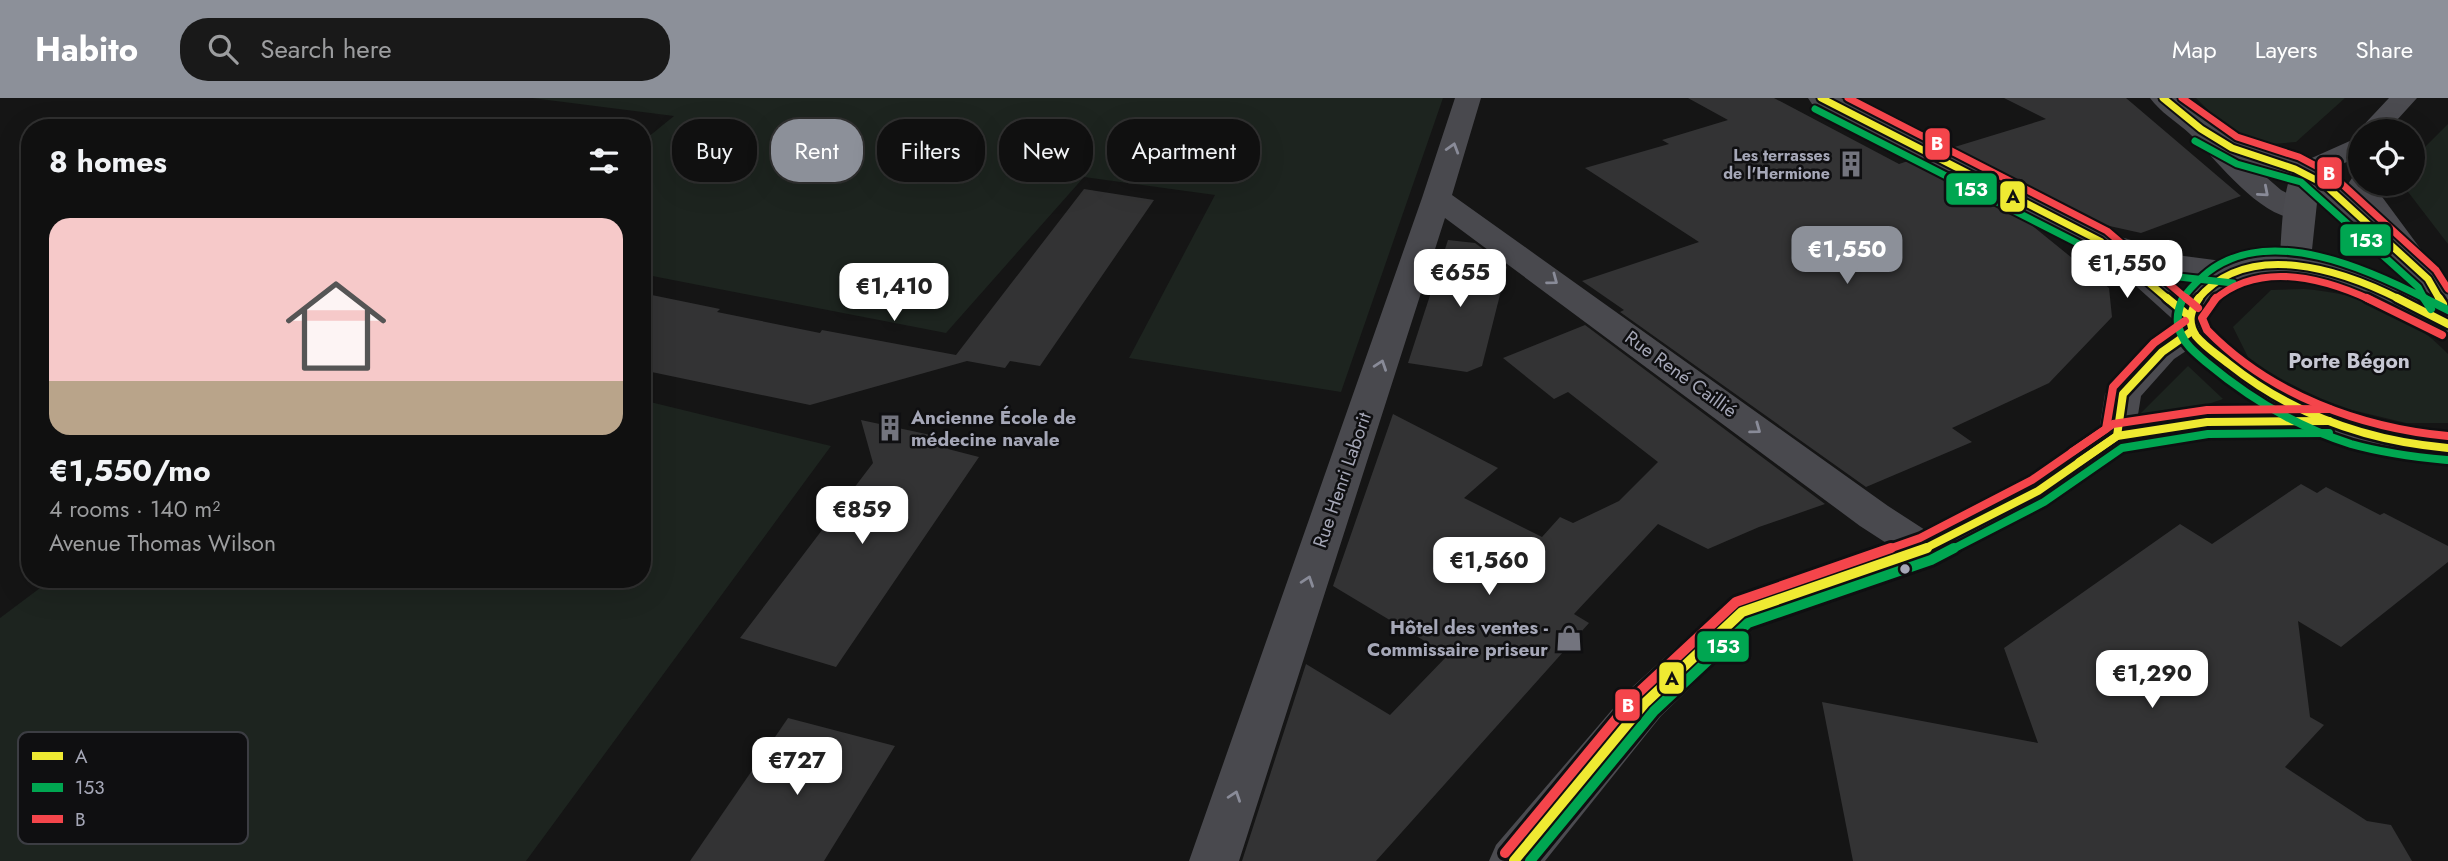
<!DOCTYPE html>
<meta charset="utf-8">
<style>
body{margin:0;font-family:Jost,sans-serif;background:#191919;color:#f1f3f6;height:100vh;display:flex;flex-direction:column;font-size:26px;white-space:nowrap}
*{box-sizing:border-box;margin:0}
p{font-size:23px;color:#9c9d9f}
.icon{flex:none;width:38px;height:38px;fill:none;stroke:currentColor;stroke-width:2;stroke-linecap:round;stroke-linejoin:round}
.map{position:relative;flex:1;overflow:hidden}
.details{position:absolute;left:21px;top:21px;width:630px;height:469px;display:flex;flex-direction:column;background:#101010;border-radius:28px;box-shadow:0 7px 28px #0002,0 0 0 2px #303030}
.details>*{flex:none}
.top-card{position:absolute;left:672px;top:21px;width:665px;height:63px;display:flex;gap:14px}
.buttons{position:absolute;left:2348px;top:21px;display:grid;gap:14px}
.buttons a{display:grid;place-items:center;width:77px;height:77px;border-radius:50%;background:#101010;box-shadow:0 7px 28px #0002,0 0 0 2px #303030;font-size:35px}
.price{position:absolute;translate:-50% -60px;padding:0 16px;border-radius:14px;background:#fff;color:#222;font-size:23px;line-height:46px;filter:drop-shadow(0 2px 4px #0008)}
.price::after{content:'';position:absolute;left:50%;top:42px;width:21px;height:16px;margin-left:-10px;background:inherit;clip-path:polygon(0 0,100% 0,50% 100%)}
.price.current{background:#8c9099;color:#fff}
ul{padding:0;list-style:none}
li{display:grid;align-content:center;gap:14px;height:371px;padding:0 28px}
li span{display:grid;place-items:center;height:217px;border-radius:21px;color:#555}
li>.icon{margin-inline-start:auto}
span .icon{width:126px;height:126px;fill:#fffc;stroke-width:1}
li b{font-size:30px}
h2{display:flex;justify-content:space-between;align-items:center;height:84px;padding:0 28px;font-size:30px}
.pill{padding:0 24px;border-radius:28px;background:#101010;box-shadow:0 7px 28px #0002,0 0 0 2px #303030;font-size:24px;line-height:63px}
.pill.current{background:#8c9099;color:#fff}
header{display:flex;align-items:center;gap:42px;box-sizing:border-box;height:98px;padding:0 35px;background:#8c9099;color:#fff}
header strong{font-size:33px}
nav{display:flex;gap:38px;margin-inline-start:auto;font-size:24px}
.search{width:490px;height:63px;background:#191919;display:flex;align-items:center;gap:18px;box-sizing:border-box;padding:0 24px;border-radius:28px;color:#9c9d9f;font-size:26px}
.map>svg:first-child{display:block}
.green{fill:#1d241f}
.building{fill:#333334}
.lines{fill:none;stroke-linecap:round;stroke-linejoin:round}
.minor{fill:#49494e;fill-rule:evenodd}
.tertiary{fill:#49494e;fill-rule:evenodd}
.primary{fill:#4b4b50;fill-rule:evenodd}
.bus-1-far2-casing{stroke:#0f0f11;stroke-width:11}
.bus-1-far1-casing{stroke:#0f0f11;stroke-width:13}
.bus-1-casing{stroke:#0f0f11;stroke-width:16}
.bus-2-far2-casing{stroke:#0f0f11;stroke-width:11}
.bus-2-far1-casing{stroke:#0f0f11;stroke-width:13}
.bus-2-casing{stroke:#0f0f11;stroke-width:16}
.bus-3-far2-casing{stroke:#0f0f11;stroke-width:11}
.bus-3-far1-casing{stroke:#0f0f11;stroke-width:13}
.bus-3-casing{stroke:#0f0f11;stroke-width:16}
.bus-1-far2{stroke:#efea32;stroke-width:7}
.bus-1-far1{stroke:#efea32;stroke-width:8}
.bus-1{stroke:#efea32;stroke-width:10}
.bus-2-far2{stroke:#00a651;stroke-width:7}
.bus-2-far1{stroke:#00a651;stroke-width:8}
.bus-2{stroke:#00a651;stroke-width:10}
.bus-3-far2{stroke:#f4454b;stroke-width:7}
.bus-3-far1{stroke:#f4454b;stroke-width:8}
.bus-3{stroke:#f4454b;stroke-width:10}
.oneway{stroke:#898b98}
.bus-dot{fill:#a5a7b7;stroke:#0f0f11;stroke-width:2.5}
.labels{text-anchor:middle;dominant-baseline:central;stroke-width:5;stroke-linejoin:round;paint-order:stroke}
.far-poi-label{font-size:16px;font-weight:bold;fill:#a5a7b7;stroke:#0f0f11;text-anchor:end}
.street-label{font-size:19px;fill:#a5a7b7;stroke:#0f0f11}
.poi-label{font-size:19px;font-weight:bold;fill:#a5a7b7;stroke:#0f0f11;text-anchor:start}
.neighbourhood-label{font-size:21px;font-weight:bold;fill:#c6c7d3;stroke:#0f0f11}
.key{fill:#0f0f11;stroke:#3c3d43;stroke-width:2}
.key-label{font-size:19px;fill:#a5a7b7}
.line-badge{stroke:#0f0f11;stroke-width:2.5}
.badge-label{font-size:19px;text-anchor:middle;font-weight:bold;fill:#fff}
.pale-badge-label{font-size:19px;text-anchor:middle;font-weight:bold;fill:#111}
</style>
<header>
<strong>Habito</strong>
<div class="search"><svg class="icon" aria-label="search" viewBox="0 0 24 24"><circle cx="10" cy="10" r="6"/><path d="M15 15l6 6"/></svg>Search here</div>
<nav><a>Map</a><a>Layers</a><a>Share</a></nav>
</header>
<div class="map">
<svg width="2448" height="763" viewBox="0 0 2448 763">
<rect width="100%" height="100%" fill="#151515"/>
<g class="green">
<path d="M532 0H1443L1341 294 1129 260 1215 97 1084 79 946 235 642 176V44L674 18Z"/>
<path d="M2196 0H2345L2296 44 2272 46 2244 40 2228 32Z"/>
<path d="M2448 26V146L2402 86H2413V61Z"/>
<path d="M2304 191C2363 196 2406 213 2448 256V325H2406L2302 300 2248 259 2233 229 2271 192Z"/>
<path d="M2188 268 2223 301 2155 324 2139 317Z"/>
<path d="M642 302 831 348 526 763H0V520L52 481H642Z"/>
</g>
<g class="building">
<path d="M1688 0H1774L1899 66 1914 61 2013 112 2109 190 2112 219 2049 285 1952 330 1972 344 1866 389 1620 214 1624 212 1582 183 1699 144 1585 70 1669 46 1662 42 1728 22Z"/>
<path d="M2004 0H2126L2241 98 2141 135 2096 125 1948 51 2046 21Z"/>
<path d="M1084 91 1154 102 1040 268 1010 263 1005 270 967 263 810 307 642 272V195L720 211 717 214 820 235 822 232 956 257Z"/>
<path d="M1448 142 1475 145 1507 169 1482 268 1467 274 1408 265Z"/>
<path d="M1585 227 1825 406 1759 429 1708 451 1658 426 1574 516 1589 525 1376 763H1242L1306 566 1390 617 1448 557 1333 488 1393 316 1498 370 1464 400 1542 439 1560 419 1573 425 1619 403 1658 364 1568 294 1554 301 1503 260Z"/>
<path d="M861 322 954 342 948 351 979 359 836 569 740 540 873 365Z"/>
<path d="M2301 386 2317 395 2326 389 2380 417 2384 415 2448 448V464L2341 549 2298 523 2310 619 2324 627 2285 669 2367 723 2391 727 2412 763H1853L1822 604 2038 645 2004 550 2180 426 2212 446Z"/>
<path d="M788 620 895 648 824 763H690Z"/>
</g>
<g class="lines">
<g class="minor">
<path d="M1455 0H1481L1452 97 1888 408 1939 441 1945 451 1939 461 1925 465 1911 461 1860 428 1445 120 1239 763H1189L1422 100Z"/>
<path d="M2150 0H2179L2211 26 2252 49 2316 67 2334 80 2432 170 2427 177 2416 180 2405 177 2314 92 2296 79 2251 66 2281 92 2310 108 2314 114 2310 120C2267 131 2218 63 2190 36 2177 24 2160 14 2150 0Z"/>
</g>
<path class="tertiary" d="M1808 0H1841L2111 136 2184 158 2245 166 2250 173 2245 180C2215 187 2177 176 2148 167L2207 219 2202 226 2190 229 2178 226 2095 151 1812 6Z"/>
<g class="primary">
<path d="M2389 0H2417L2387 33H2361V36L2358 33Z"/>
<path d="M2361 38V57L2320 77 2311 161 2370 177 2423 200 2348 93V86L2352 80 2361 78V86H2376L2377 92 2448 188V236L2436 233C2379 203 2285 147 2225 193 2212 203 2204 212 2208 229 2214 239 2226 246 2235 254 2295 305 2371 335 2448 338V362L2387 355 2321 335 2207 336 2128 348 2052 402 1939 461 1757 525 1661 618 1545 763H1489L1496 747 1629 592 1727 503 1911 441 2024 384 2099 333 2105 296 2110 288 2150 247 2174 230C2164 179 2244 157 2280 157 2282 133 2282 87 2296 67ZM2189 251 2222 279 2273 312H2207L2137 323 2141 298 2174 261Z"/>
</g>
<g class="bus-1-far2-casing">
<g id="bus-1-far2">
<path d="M1821 0 2100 143 2169 202"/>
<path d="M2163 0 2201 31 2232 50 2295 71 2324 86 2428 181 2440 202"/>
<path d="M2197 202C2248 140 2342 172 2401 202"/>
</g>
</g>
<g class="bus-1-far1-casing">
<g id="bus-1-far1">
<path d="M2167 200 2190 219"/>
<path d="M2199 200C2190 213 2187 224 2196 238 2205 249 2218 257 2229 266 2293 317 2367 343 2448 350"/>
<path d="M2397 200 2448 226"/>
<path d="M2439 200 2443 206"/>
<path d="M2079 364 2117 338 2123 296 2162 254 2192 233"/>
<path d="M1922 452 2038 393 2117 338 2207 324 2329 323"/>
</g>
</g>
<g class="bus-1-casing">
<path id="bus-1" d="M1514 763 1645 605 1742 514 1927 450"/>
</g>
<g class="bus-2-far2-casing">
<g id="bus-2-far2">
<path d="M1815 11 2095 154 2179 179 2233 185"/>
<path d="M2195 43 2237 66 2301 84 2418 189 2425 202"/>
<path d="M2182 202C2189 190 2198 183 2208 174 2270 126 2368 171 2428 202"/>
</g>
</g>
<g class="bus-2-far1-casing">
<g id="bus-2-far1">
<path d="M2183 200C2178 211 2175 224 2181 236 2186 248 2197 256 2206 264 2249 300 2297 329 2351 346 2383 355 2414 359 2447 362"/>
<path d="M2424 200 2431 211"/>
<path d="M2424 200 2448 212"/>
<path d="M1951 452 2044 404 2122 350 2208 336 2329 335"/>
</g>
</g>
<g class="bus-2-casing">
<path id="bus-2" d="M1530 763 1654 613 1748 525 1931 462 1954 450"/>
</g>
<g class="bus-3-far2-casing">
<g id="bus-3-far2">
<path d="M1848 0 2107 133 2188 202"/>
<path d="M2182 0 2237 39 2299 59 2331 76 2436 172 2448 191"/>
<path d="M2214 202C2259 163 2321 179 2371 202"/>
</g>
</g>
<g class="bus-3-far1-casing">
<g id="bus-3-far1">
<path d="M2186 200 2198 210"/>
<path d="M2216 200 2202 220 2207 232C2270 297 2361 330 2448 338"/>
<path d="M2367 200 2442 237"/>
<path d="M2072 354 2106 331 2113 289 2154 245 2185 223"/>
<path d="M1886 452 1920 440 2032 382 2113 326 2207 312 2329 311"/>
</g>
</g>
<g class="bus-3-casing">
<path id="bus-3" d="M1505 755 1636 597 1736 504 1891 450"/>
</g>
<use href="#bus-1-far2" class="bus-1-far2"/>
<use href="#bus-1-far1" class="bus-1-far1"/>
<use href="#bus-1" class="bus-1"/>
<use href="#bus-2-far2" class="bus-2-far2"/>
<use href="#bus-2-far1" class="bus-2-far1"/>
<use href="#bus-2" class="bus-2"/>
<use href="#bus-3-far2" class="bus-3-far2"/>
<use href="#bus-3-far1" class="bus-3-far1"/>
<use href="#bus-3" class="bus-3"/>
</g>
<defs><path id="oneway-chevron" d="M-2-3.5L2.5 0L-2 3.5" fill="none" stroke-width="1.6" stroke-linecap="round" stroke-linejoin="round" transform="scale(1.75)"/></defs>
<g class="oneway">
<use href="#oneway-chevron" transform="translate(1453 50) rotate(-73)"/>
<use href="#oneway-chevron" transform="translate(2264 94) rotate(41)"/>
<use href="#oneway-chevron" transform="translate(1553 182) rotate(37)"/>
<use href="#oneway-chevron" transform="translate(1381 267) rotate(-71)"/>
<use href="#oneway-chevron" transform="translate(1756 331) rotate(36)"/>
<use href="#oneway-chevron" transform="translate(1308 483) rotate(-71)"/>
<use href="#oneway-chevron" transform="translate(1235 698) rotate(-71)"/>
</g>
<defs>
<g id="building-bare" transform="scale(2.1)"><path d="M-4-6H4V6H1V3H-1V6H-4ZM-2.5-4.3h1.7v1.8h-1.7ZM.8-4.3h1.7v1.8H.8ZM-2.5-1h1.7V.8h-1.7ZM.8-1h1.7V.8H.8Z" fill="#73747e" stroke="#0f0f11" stroke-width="2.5" paint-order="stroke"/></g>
<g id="shop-bare" transform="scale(2.1)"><path d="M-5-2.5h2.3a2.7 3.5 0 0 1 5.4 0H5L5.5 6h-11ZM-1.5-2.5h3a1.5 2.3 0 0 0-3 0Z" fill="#73747e" stroke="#0f0f11" stroke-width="2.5" paint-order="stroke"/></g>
</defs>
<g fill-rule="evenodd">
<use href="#building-bare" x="1851" y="66"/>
<use href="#building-bare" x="890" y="330"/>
<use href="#shop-bare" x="1569" y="540"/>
</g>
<circle class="bus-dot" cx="1905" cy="471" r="6"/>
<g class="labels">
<g class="far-poi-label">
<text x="1830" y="57">Les terrasses<tspan x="1830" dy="18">de l'Hermione</tspan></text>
</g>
<g class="street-label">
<text transform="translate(1681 276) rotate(36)">Rue René Caillié</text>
<text transform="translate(1342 382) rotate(-71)">Rue Henri Laborit</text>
</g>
<g class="poi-label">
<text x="911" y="319">Ancienne École de<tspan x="911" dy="22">médecine navale</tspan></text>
<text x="1548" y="529" text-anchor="end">Hôtel des ventes -<tspan x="1548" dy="22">Commissaire priseur</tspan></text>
</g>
<g class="neighbourhood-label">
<text x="2349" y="263">Porte Bégon</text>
</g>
</g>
<rect x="18" y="634" width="230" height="112" rx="10" class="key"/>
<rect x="32" y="654" width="31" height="8" fill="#efea32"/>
<rect x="32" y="685" width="31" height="9" fill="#00a651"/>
<rect x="32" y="717" width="31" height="8" fill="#f4454b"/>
<g class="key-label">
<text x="75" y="665">A</text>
<text x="75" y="696">153</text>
<text x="75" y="728">B</text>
</g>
<g class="line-badge">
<rect x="1924" y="29" width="27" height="34" rx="7" fill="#f4454b"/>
<rect x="2316" y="58" width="27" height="34" rx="7" fill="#f4454b"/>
<rect x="1945" y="74" width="53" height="34" rx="7" fill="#00a651"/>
<rect x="1999" y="82" width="27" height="33" rx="7" fill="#efea32"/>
<rect x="2339" y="125" width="53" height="34" rx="7" fill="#00a651"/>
<rect x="1696" y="532" width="54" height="33" rx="7" fill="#00a651"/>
<rect x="1658" y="563" width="27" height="34" rx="7" fill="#efea32"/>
<rect x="1614" y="590" width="27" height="34" rx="7" fill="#f4454b"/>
</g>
<g class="badge-label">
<text x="1937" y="52">B</text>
<text x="2329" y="82">B</text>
<text x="1971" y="98">153</text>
<text x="2366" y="149">153</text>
<text x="1723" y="555">153</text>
<text x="1628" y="614">B</text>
</g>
<g class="pale-badge-label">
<text x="2013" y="105">A</text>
<text x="1672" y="587">A</text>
</g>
</svg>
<div class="buttons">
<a><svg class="icon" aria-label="locate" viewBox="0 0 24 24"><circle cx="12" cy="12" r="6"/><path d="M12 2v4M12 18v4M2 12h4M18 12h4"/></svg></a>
</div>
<b class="price current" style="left:1847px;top:188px">€1,550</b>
<b class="price" style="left:2127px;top:202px">€1,550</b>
<b class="price" style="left:1460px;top:211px">€655</b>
<b class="price" style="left:894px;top:225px">€1,410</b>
<b class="price" style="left:862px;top:448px">€859</b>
<b class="price" style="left:1489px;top:499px">€1,560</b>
<b class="price" style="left:2152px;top:612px">€1,290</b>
<b class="price" style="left:797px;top:699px">€727</b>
<div class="top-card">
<a class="pill">Buy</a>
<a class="pill current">Rent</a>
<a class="pill">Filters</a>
<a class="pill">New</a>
<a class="pill">Apartment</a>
</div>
<section class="details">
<h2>8 homes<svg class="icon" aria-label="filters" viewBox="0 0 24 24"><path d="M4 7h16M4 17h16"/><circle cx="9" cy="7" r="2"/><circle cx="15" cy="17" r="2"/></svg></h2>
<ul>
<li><span style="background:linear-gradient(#f6c9c9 75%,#b9a48a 0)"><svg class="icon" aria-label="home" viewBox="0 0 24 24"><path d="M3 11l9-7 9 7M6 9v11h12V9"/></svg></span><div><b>€1,550/mo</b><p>4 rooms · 140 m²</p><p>Avenue Thomas Wilson</p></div></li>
</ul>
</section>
</div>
